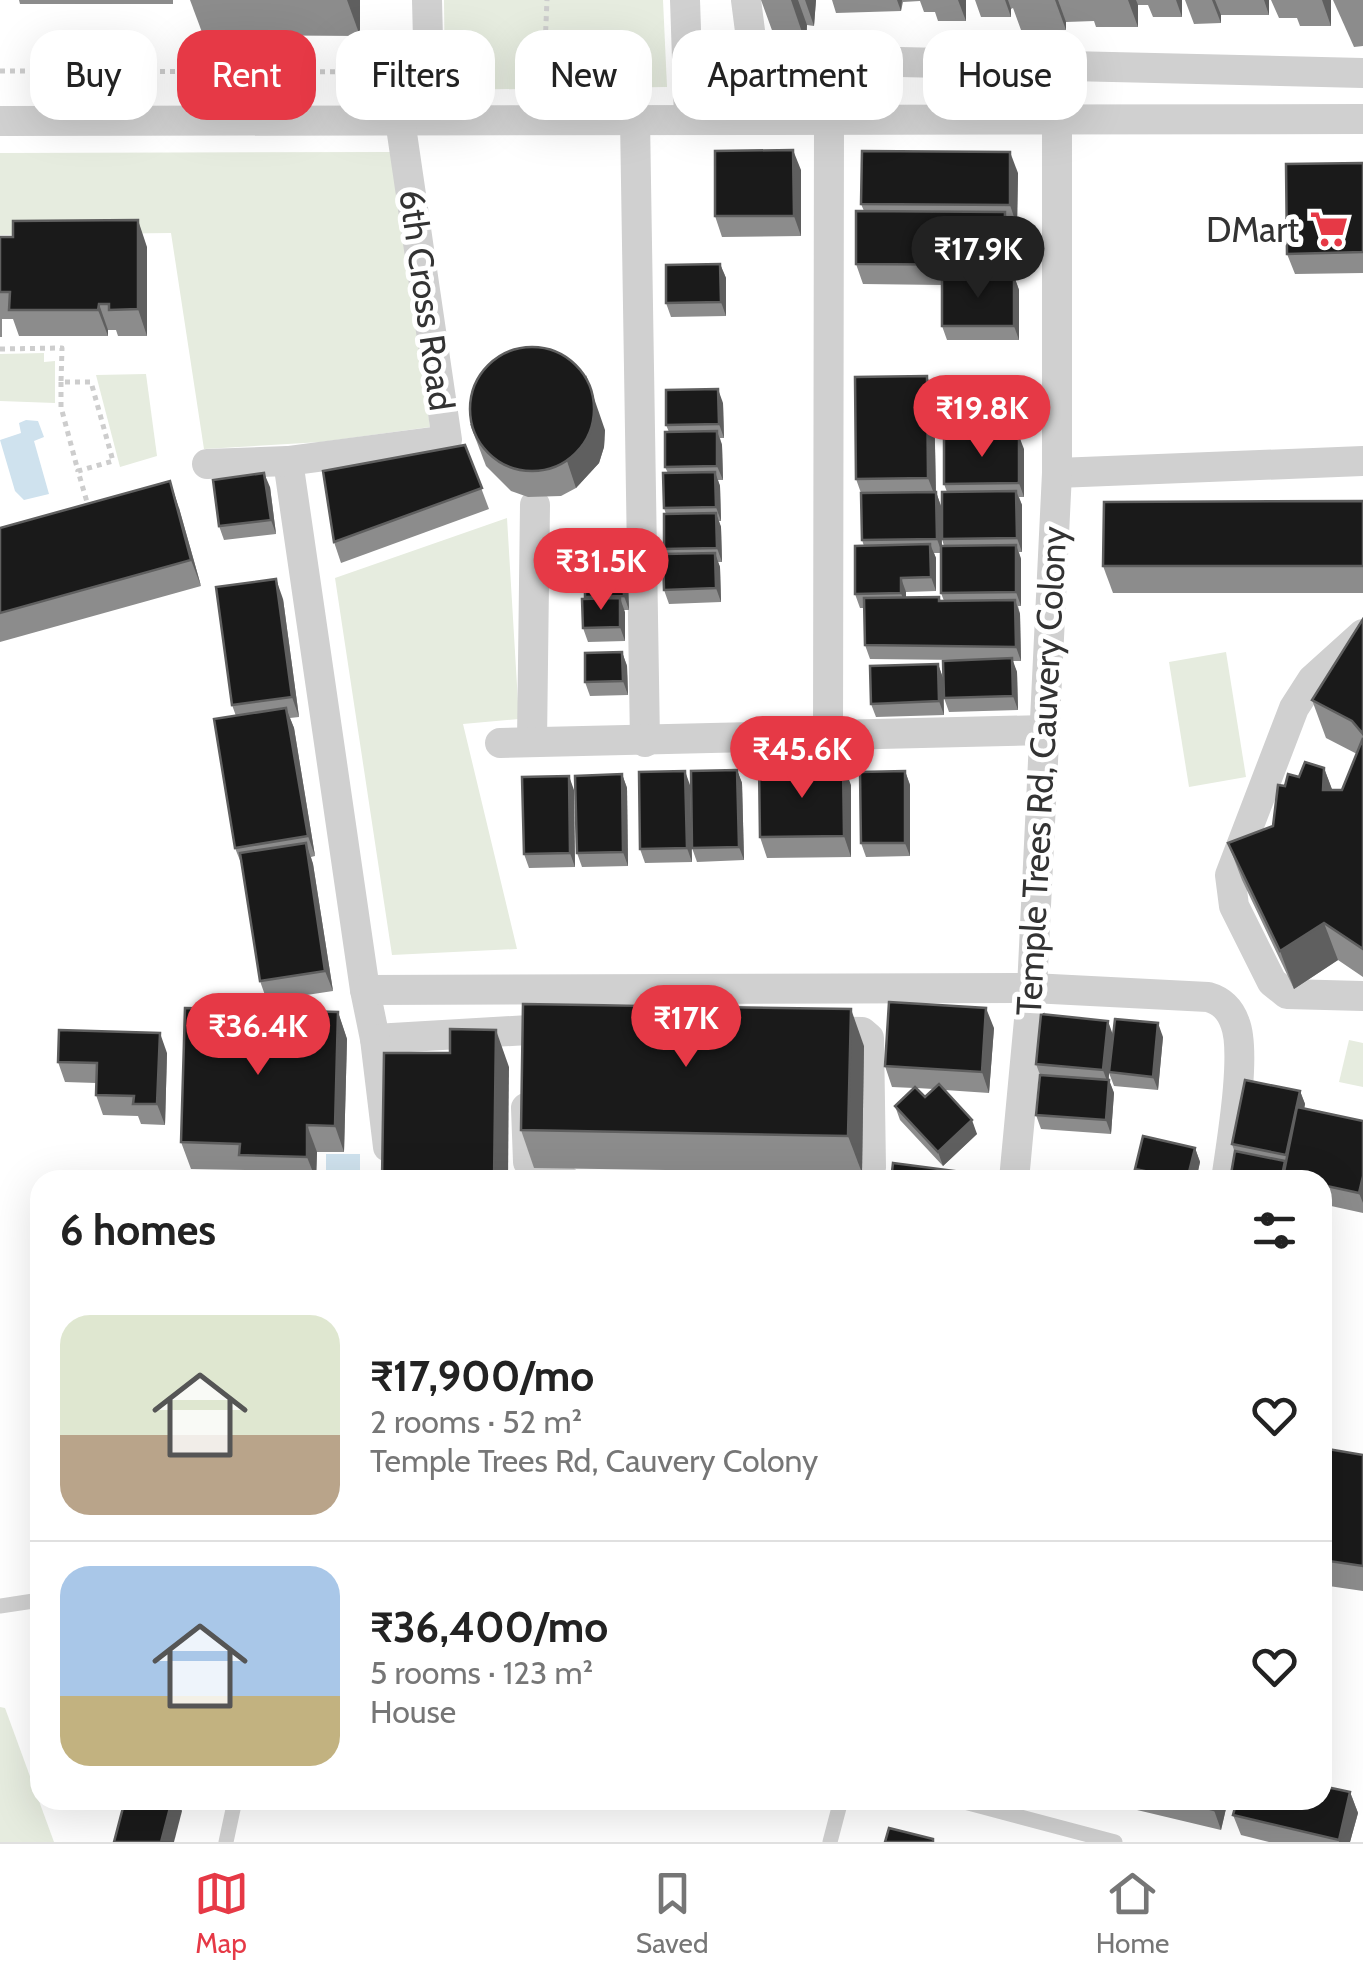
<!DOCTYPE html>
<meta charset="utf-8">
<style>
body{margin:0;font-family:Cabin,sans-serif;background:#f2f2f2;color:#222;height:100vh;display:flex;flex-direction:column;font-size:38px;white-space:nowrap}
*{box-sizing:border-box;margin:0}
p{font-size:32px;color:#767676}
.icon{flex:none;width:55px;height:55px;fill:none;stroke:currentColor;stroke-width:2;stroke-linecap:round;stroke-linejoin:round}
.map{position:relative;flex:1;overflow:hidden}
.panel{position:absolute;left:30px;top:1170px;width:1302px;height:640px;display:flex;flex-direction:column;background:#fff;border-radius:30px;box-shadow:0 10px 40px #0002}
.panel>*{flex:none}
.hud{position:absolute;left:30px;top:30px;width:1305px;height:90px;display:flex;gap:20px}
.price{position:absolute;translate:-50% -85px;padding:0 22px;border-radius:35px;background:#e63946;color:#fff;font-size:32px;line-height:65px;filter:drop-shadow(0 2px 5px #0008)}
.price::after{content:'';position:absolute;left:50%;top:60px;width:30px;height:22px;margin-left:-15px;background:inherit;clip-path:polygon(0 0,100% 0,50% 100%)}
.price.active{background:#222;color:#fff}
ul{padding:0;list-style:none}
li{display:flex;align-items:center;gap:30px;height:250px;padding:0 30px}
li+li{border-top:2px solid #e0e0e0}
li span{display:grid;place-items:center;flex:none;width:280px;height:200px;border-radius:30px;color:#555}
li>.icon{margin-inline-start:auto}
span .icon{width:120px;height:120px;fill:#fffc;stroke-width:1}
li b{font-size:42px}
h2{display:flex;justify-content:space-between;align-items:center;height:120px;padding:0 30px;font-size:42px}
.pill{padding:0 35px;border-radius:30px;background:#fff;box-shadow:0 10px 40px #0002;font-size:35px;line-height:90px}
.pill.active{background:#e63946;color:#fff}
.tabs{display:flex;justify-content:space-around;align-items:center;height:140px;border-top:2px solid #e0e0e0;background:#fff;font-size:28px;color:#767676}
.tabs a{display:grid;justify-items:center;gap:5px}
.tabs .active{color:#e63946}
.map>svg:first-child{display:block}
.green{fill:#e6ecdf}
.water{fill:#cfe2ee}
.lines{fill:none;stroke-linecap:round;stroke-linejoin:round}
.path{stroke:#cdcdcd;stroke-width:5;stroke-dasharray:5 5;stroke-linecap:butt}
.service{stroke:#d0d0d0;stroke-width:15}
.minor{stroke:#d0d0d0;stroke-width:30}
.wall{fill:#8c8c8c;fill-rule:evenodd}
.shaded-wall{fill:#5f5f5f}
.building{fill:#1a1a1a;stroke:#5f5f5f;stroke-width:2.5}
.labels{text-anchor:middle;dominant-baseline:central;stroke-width:10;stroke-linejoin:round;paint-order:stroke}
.poi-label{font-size:35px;fill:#333;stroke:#fff;text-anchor:end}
.street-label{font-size:35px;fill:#333;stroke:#fff}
</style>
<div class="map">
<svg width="1363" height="1842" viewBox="0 0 1363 1842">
<rect width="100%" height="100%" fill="#fff"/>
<g class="green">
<path d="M444 0H663L667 87 445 90Z"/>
<path d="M392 152 430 427 321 442 204 449 171 233 0 235V153Z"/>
<path d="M44 353V362L55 361V403L0 401V354Z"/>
<path d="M146 374 157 456 120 467 96 375Z"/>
<path d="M507 518 519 719 463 724 517 949 392 955 335 578Z"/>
<path d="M1226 652 1246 777 1189 787 1169 662Z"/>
<path d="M1349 1040 1363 1043V1087L1339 1082Z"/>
<path d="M0 1707 5 1708 54 1842H0Z"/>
</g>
<g class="water">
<path d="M26 420 38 421 44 437 34 441 49 494 24 500 15 491 0 440 21 433 19 423Z"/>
<rect x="326" y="1154" width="34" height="26"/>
</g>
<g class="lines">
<g class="path">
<path d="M0 71 395 72V28"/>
<path d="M543 91 547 0"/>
<path d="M0 349 62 348 61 382H91L113 461 78 471 89 509"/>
<path d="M61 382V407L78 471"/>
</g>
<g class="service">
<path d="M0 1606 40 1600"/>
<path d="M957 1800 1115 1842"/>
<path d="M226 1842 235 1800"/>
<path d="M830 1842 841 1800"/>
</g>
<g class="minor">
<path d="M427 0 430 119"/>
<path d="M685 0 689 118"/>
<path d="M746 0 753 54"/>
<path d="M753 54 771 59 1363 73"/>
<path d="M635 119 645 742"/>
<path d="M746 119 742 70 753 54"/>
<path d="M0 121 1363 119"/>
<path d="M288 461 365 990 375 1039 562 1028"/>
<path d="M207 464 288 461 447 440 400 120"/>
<path d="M1057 473 1363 461"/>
<path d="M1363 634 1312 680 1294 708 1230 875 1234 906 1272 982 1287 994 1363 996"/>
<path d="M828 738 829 120"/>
<path d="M532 742 535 505"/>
<path d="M500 743 1044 730"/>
<path d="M365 990 1032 988 1208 997C1222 1001 1230 1009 1235 1023 1247 1053 1231 1145 1226 1180"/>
<path d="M818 1031 862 1032 869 1038 871 1168 862 1180"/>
<path d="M375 1039 388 1147"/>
<path d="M526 1108 528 1162 542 1177 565 1180"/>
<path d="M1014 1180 1032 988 1057 473V122"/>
</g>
</g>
<g class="wall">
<path d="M19 0H173V4H20Z"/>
<path d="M190 0H360V36L203 35Z"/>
<path d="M761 0H816L814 26 807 25 806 44H777Z"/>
<path d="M832 0H966V21H938L935 12H924L920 1 903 2 901 11 836 13Z"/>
<path d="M975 0H1182V17H1153L1148 5H1138V27H1096L1094 21 1066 22V30H1021L1013 8 1011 9V17H981Z"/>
<path d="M1185 0H1269V15H1221V23L1194 24Z"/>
<path d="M1271 0H1331V26H1300L1297 18H1279Z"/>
<path d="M1333 0H1363V46L1354 47Z"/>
<path d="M1363 163V273L1295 274 1287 254Z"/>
<path d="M801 170V236L722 237 715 216Z"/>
<path d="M1018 173 1017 226H1010L1012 233V276H1014L1019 290V340H947L942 326V285L863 284 856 264 864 211 861 204Z"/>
<path d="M0 237 147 247V336H118L116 330H108V336H19L13 319H2V337H0Z"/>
<path d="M720 264 726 278V316L671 317 666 303Z"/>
<path d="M927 376 934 396 936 492 941 506 942 546H944L942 539 947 492 944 484 1024 449V497H1019L1022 505V552H1019L1021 559V606H1018L1020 614 1021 661H1012L1017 672 1018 710 949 712 944 698 960 660 870 659 865 645V608H860L855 594 864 546 862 540 861 493 856 479ZM934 553H941V593L944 601H941L939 597H906V592L936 591V558Z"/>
<path d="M723 403 724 438H720L722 445 723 480H718L720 486 721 521H719L721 527 722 562H718L720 567 721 602 669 604 664 590 666 554 664 549 666 514 664 508 668 473 665 467 669 432 666 425Z"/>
<path d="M470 424 605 430 604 447 599 463 576 488 561 496 528 497 511 491 486 466Z"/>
<path d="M465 445 489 509 341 563 334 542Z"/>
<path d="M270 487 276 534 224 540 219 526Z"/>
<path d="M1363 501V593H1113L1103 566Z"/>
<path d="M179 508 201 586 0 642V528Z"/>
<path d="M623 567 628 581 629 610H624L625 641 588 642 583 628 585 597Z"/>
<path d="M283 599 299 717 290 718 294 728 315 856 311 857 313 864 333 991 267 1001 260 981 243 868 235 848 236 716 232 705Z"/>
<path d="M1363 619V977L1338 960 1294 989 1242 880 1228 843 1273 826 1285 786 1299 777 1324 768 1332 790H1342L1357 754 1326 738 1312 700Z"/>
<path d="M622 652 627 666 628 695 590 696 585 682Z"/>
<path d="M938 664 943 678 944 715 876 717 871 704Z"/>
<path d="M737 770 742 783 744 860 697 862 692 848Z"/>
<path d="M905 771 910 785V856L866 857 861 843Z"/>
<path d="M622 774 627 788 628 866 582 867 577 853Z"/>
<path d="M690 785 692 862 645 863 640 849Z"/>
<path d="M851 785V857L767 858 760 837Z"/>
<path d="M574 790 575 867 529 868 524 854Z"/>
<path d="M338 1012 347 1039 344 1152H317L316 1180H248L245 1170 191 1169 181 1142Z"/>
<path d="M994 1028 989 1093 945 1090 977 1134 943 1166 900 1120 895 1106 914 1088 892 1087 885 1066ZM917 1088 933 1089 925 1097Z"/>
<path d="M1113 1035 1163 1037 1158 1090 1114 1086 1109 1073V1080L1114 1093 1111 1134 1041 1129 1036 1115 1040 1075 1036 1064Z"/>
<path d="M864 1046 862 1173 534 1168 521 1130Z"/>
<path d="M167 1053 165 1125 141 1124 138 1116 103 1115 96 1095V1083L65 1082 58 1062Z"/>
<path d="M1300 1091 1305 1104 1304 1109 1363 1121V1213L1322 1204V1180H1230L1235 1153 1232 1144Z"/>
<path d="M1195 1148 1200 1162 1196 1180H1139L1135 1169Z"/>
<path d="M1322 1448 1363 1455V1591L1322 1585Z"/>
<path d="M1350 1792 1358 1813 1350 1842H1269L1241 1835 1233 1815Z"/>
<path d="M1114 1800H1228L1221 1830 1116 1805Z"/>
</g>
<g class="shaded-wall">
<path d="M347 0H360V36Z"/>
<path d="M791 0H798L807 25 806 44Z"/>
<path d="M805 0H816L814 26Z"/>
<path d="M897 0H902L901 11Z"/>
<path d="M958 0H966V21Z"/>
<path d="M1005 0H1008L1011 9V17Z"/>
<path d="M1055 0H1058L1066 22V30Z"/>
<path d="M1128 0H1136L1138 5V27Z"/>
<path d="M1176 0H1182V17Z"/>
<path d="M1212 0H1215L1221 15V23Z"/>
<path d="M1264 0H1269V15Z"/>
<path d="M1322 0H1331V26Z"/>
<path d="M793 150 801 170V236L794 216Z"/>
<path d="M1010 152 1018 173 1017 226 1010 205Z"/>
<path d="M1005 212 1012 233V286L1004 265Z"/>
<path d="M138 220 147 247V336L138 309Z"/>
<path d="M720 264 726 278V316L721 302Z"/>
<path d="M1014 276 1019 290V340L1014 326Z"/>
<path d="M99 304 108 330V336L98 310Z"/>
<path d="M586 375 605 430 604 447 599 463 576 488 567 461Z"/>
<path d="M927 376 934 396 936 499 928 478Z"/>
<path d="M718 389 723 403 724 438 719 424Z"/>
<path d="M717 431 722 445 723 480 717 466Z"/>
<path d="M1019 436 1024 449V497L1019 483Z"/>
<path d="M715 472 720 486 721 521 716 507Z"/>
<path d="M264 473 270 487 276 534 271 520Z"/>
<path d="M170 481 179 508 201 586 191 560Z"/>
<path d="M1016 491 1022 505V552L1017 538Z"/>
<path d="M936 492 941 506 942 553 937 539Z"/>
<path d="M716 513 721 527 722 562 717 548Z"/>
<path d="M930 544 936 558V591L931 577Z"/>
<path d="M1016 545 1021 559V606L1016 592Z"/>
<path d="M715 553 720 567 721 602 716 588Z"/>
<path d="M623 567 628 581 629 610 624 596Z"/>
<path d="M901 578 906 592V607L901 593Z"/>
<path d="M276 579 283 599 299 717 292 697Z"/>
<path d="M620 598 625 612V641L620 627Z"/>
<path d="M1015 600 1020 614 1021 661 1016 647Z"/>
<path d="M622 652 627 666 628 695 623 681Z"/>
<path d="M1012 658 1017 672 1018 710 1013 696Z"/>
<path d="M938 664 943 678 944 715 939 701Z"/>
<path d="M286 708 294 728 315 856 308 836Z"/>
<path d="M843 764 851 785V857L844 836Z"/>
<path d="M1324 768 1338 805 1323 790Z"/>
<path d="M737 770 742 783 744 860 739 847Z"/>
<path d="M685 771 690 785 692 862 687 848Z"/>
<path d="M905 771 910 785V856L905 843Z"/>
<path d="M622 774 627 788 628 866 623 852Z"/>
<path d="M569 776 574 790 575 867 570 853Z"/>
<path d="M306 843 313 864 333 991 325 971Z"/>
<path d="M1324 923 1338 960 1294 989 1280 951Z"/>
<path d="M986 1008 994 1028 989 1093 982 1072Z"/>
<path d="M851 1009 864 1046 862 1173 848 1136Z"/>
<path d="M338 1012 347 1039 344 1152 335 1126Z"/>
<path d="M1108 1021 1113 1035 1108 1084 1103 1070Z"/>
<path d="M1158 1023 1163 1037 1158 1090 1153 1077Z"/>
<path d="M496 1030 509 1067 508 1180H494Z"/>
<path d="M160 1033 167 1053 165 1125 157 1104Z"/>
<path d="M1109 1080 1114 1093 1111 1134 1106 1120Z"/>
<path d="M1300 1091 1305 1104 1292 1169 1286 1155Z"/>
<path d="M972 1120 977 1134 943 1166 938 1152Z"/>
<path d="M307 1125 317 1152 316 1180 307 1157Z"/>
<path d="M1195 1148 1200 1162 1196 1180H1187Z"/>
<path d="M1363 1176V1203L1359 1193Z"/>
<path d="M1350 1792 1358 1813 1350 1842H1339V1840Z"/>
<path d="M172 1800H178L182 1811 174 1842H161Z"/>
<path d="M1216 1800H1228L1221 1830 1214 1810Z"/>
</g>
<g class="building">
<path d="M793 150 794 216H715V151Z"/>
<path d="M862 151 1010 152V205L861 204Z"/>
<path d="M1363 163V252L1287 254 1286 164Z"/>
<path d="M856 211 1005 212 1004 265 856 264Z"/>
<path d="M138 220V309L109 310V304H99L98 310H9L10 292H0V237H13V221Z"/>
<path d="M720 264 721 302 666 303V265Z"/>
<path d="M1014 276V326H942V277Z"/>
<circle cx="532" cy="409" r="62"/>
<path d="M927 376 928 478 856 479 855 377Z"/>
<path d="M718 389 719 424 666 425V390Z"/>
<path d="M717 431V466L665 467V432Z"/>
<path d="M1019 436V483L944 484V437Z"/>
<path d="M465 445 482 488 334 542 323 471Z"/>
<path d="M715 472 716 507 664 508 663 473Z"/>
<path d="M264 473 271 520 219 526 213 480Z"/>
<path d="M170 481 191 560 0 613V528Z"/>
<path d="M1016 491 1017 538 942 539V492Z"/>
<path d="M936 492 937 539 862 540 861 493Z"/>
<path d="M1363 501V566H1103L1104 502Z"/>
<path d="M716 513 717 548 664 549V514Z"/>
<path d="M930 544 931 577 901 578V593L855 594V546Z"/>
<path d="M1016 545V592L941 593V546Z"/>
<path d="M715 553 716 588 664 590 663 554Z"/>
<path d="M623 567 624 596 585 597V568Z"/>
<path d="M276 579 292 697 232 705 216 587Z"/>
<path d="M939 597V601L1015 600 1016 647 865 645 864 598Z"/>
<path d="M620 598V627L583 628 582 599Z"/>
<path d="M1363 619V734L1352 721 1312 700Z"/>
<path d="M622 652 623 681 585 682V653Z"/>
<path d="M1012 658 1013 696 944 698 943 661Z"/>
<path d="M938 664 939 701 871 704 870 666Z"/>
<path d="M286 708 308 836 235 848 214 719Z"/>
<path d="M1363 738V949L1324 923 1280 951 1228 843 1273 826 1278 785 1285 786 1288 774 1299 777 1305 762 1324 768 1323 790H1342Z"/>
<path d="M843 764 844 836 760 837 759 765Z"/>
<path d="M737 770 739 847 692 848 691 771Z"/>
<path d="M685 771 687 848 640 849 639 772Z"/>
<path d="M905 771V843H861L860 772Z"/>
<path d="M622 774 623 852 577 853 575 776Z"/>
<path d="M569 776 570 853 524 854 522 777Z"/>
<path d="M306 843 325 971 260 981 240 853Z"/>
<path d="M889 1002 986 1008 982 1072 885 1066Z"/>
<path d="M523 1004 851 1009 848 1136 521 1130Z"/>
<path d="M185 1008 338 1012 335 1126 307 1125V1157L239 1155 240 1144 181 1142Z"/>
<path d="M1041 1014 1108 1021 1103 1070 1036 1064Z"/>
<path d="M1115 1019 1158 1023 1153 1077 1109 1072Z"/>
<path d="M450 1029 496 1030 494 1180H382L384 1053H450Z"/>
<path d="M59 1030 160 1033 157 1104H133L134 1096 96 1095 97 1063 58 1062Z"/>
<path d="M1040 1075 1109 1080 1106 1120 1036 1115Z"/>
<path d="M1245 1080 1300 1091 1286 1155 1232 1144Z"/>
<path d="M939 1084 972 1120 938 1152 895 1106 915 1087 925 1097Z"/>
<path d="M1297 1107 1363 1121V1176L1359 1193 1322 1185V1180H1299L1283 1177Z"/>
<path d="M1143 1136 1195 1148 1187 1180 1135 1169Z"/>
<path d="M1235 1151 1285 1161 1281 1180H1230Z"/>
<path d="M893 1163 970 1173 969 1180H891Z"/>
<path d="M1140 1176 1157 1180H1139Z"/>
<path d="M1322 1448 1363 1455V1566L1322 1560Z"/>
<path d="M1322 1786 1350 1792 1339 1840 1233 1815 1237 1800H1322Z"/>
<path d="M125 1800H172L161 1842H114Z"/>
<path d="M1174 1800H1216L1214 1810Z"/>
<path d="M889 1828 933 1839V1842H885Z"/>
</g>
<defs>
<g id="supermarket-bare" transform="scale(3)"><path d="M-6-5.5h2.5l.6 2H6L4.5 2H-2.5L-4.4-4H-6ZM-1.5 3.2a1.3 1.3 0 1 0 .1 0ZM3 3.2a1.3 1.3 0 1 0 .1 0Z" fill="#e63946" stroke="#fff" stroke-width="2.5" paint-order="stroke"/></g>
</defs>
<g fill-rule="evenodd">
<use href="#supermarket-bare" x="1329" y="229"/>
</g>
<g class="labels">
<g class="poi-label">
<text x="1299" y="229">DMart</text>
</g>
<g class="street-label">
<text transform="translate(427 300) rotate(82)">6th Cross Road</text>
<text transform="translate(1041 771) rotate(-87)">Temple Trees Rd, Cauvery Colony</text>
</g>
</g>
</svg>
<b class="price active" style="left:978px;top:301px">₹17.9K</b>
<b class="price" style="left:982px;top:460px">₹19.8K</b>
<b class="price" style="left:601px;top:613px">₹31.5K</b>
<b class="price" style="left:802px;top:801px">₹45.6K</b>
<b class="price" style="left:686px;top:1070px">₹17K</b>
<b class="price" style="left:258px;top:1078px">₹36.4K</b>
<div class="hud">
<a class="pill">Buy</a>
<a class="pill active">Rent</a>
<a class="pill">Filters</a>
<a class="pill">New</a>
<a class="pill">Apartment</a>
<a class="pill">House</a>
</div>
<section class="panel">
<h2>6 homes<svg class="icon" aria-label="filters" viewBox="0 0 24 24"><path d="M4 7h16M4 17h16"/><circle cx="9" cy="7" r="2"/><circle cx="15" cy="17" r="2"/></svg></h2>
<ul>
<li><span style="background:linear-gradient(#dfe7d0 60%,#b9a48a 0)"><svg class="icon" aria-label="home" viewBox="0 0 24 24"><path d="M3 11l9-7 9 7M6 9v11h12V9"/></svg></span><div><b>₹17,900/mo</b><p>2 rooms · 52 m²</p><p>Temple Trees Rd, Cauvery Colony</p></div><svg class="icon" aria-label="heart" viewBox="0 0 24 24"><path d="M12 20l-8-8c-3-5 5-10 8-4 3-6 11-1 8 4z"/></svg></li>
<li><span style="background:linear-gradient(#a9c7e8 65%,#c2b280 0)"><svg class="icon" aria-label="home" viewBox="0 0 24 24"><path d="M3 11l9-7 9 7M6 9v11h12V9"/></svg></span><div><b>₹36,400/mo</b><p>5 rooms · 123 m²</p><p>House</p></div><svg class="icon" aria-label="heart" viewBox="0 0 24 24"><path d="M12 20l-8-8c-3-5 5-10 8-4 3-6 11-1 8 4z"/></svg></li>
</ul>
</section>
</div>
<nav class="tabs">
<a class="active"><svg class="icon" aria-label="map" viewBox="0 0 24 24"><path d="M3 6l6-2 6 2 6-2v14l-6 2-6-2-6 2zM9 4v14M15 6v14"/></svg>Map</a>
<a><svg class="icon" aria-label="saved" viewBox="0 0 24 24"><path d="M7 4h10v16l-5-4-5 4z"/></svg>Saved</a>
<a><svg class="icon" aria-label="home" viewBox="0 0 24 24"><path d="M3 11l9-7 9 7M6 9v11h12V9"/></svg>Home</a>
</nav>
